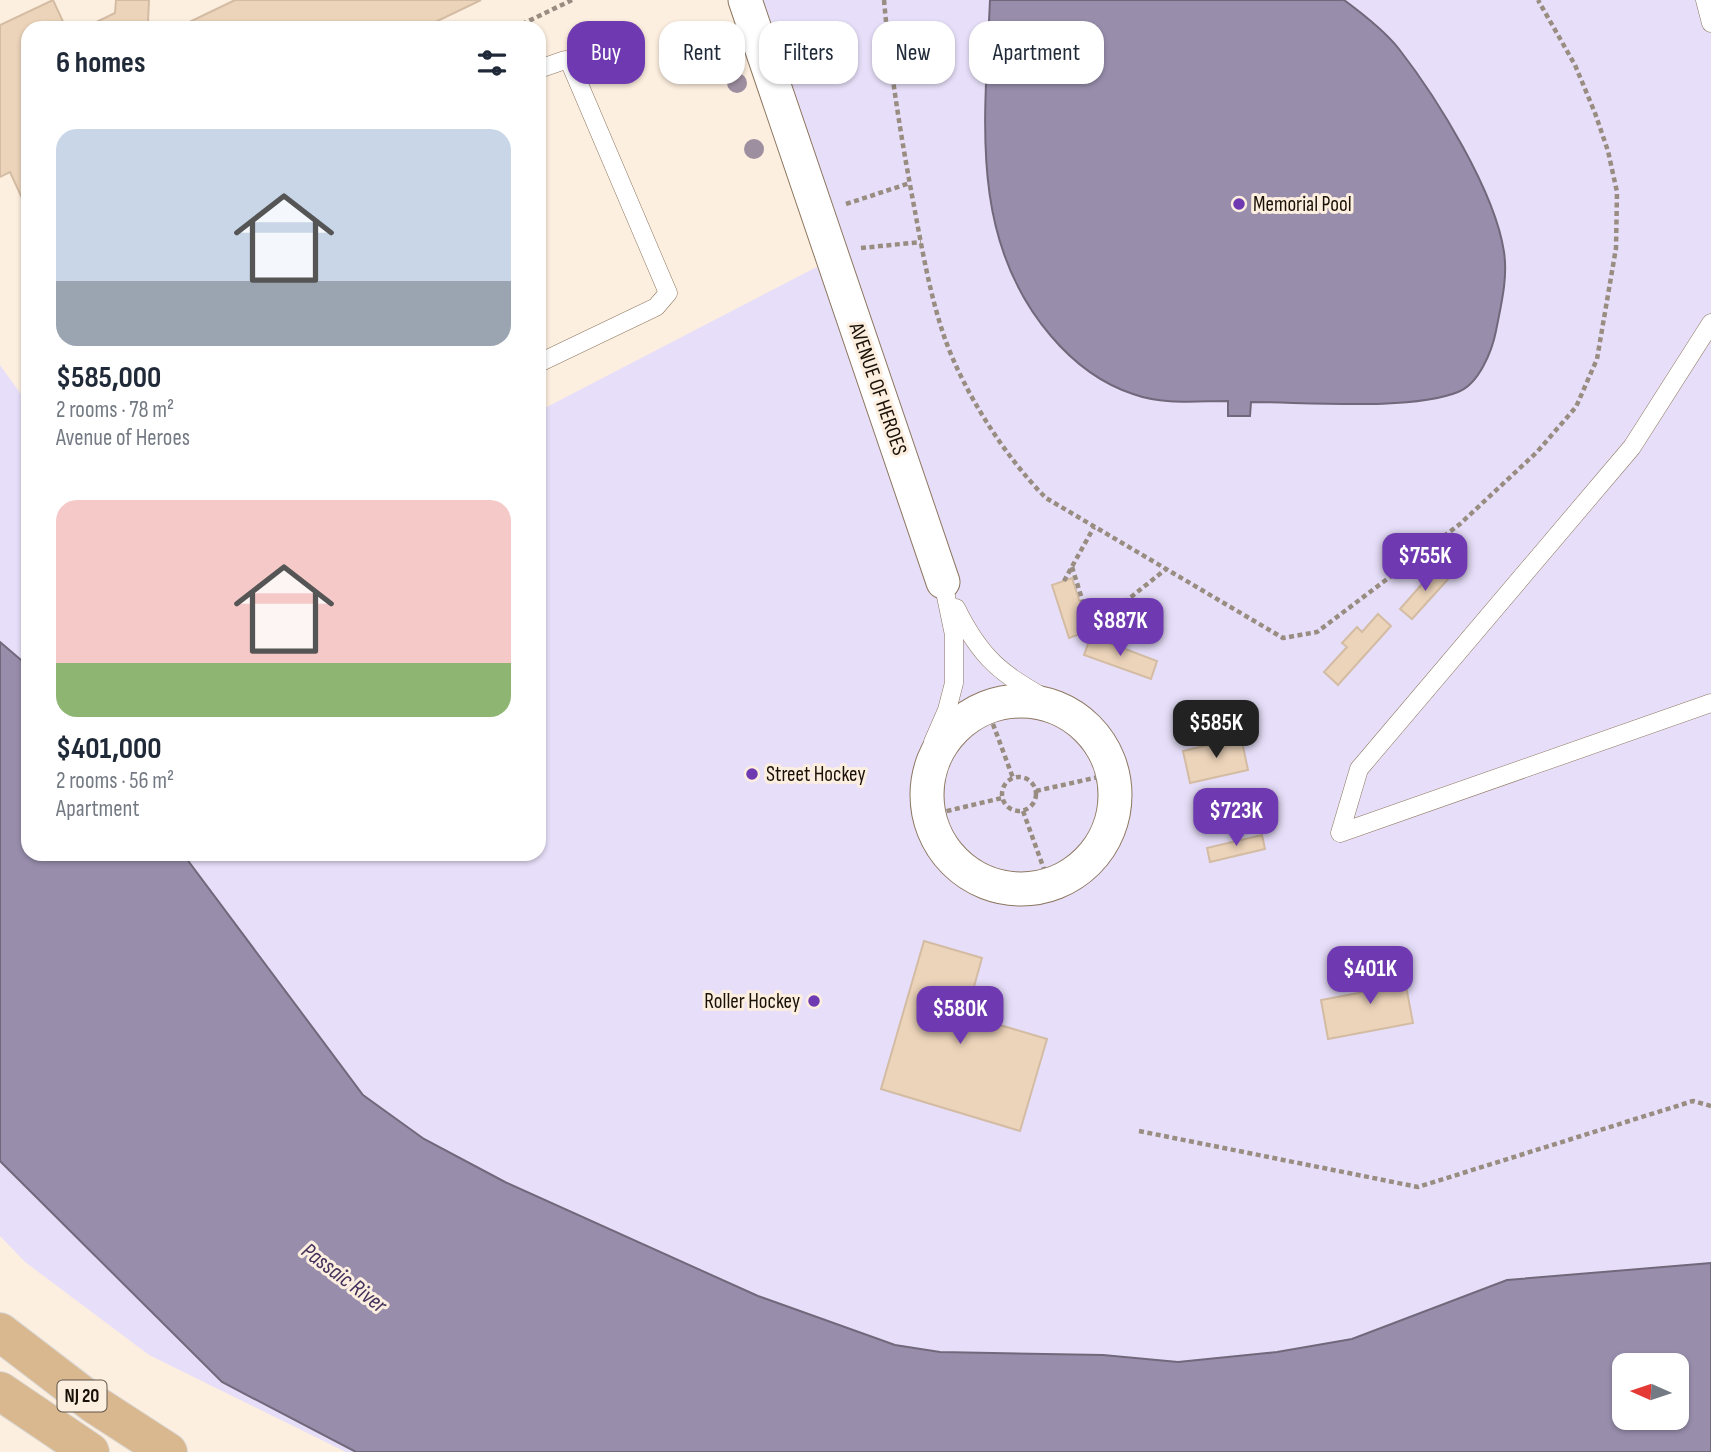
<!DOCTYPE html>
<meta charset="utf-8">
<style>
body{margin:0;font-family:"Sofia Sans Condensed",sans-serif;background:#f6f6f7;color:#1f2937;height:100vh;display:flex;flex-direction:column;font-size:26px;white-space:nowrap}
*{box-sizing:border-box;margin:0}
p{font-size:23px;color:#747a83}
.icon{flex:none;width:38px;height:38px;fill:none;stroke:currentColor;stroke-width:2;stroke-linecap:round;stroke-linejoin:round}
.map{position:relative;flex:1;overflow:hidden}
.sheet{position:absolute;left:21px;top:21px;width:525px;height:840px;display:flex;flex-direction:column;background:#fff;border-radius:21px;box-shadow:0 2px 5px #0004}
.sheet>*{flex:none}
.banner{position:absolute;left:567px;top:21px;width:665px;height:63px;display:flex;gap:14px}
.needle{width:46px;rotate:273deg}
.buttons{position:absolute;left:1612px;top:1353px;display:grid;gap:14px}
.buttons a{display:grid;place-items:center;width:77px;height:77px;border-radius:14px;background:#fff;box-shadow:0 2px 5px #0004;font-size:35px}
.price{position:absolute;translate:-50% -60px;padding:0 16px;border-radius:14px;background:#6f3ab1;color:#fff;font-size:23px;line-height:46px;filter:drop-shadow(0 2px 4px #0008)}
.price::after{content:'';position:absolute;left:50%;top:42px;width:21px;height:16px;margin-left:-10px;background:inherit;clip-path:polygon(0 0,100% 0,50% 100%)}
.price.current{background:#222;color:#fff}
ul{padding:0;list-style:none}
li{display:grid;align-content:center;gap:14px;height:371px;padding:0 35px}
li span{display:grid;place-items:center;height:217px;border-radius:21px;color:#555}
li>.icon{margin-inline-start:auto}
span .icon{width:126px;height:126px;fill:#fffc;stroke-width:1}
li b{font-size:30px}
h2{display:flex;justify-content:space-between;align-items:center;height:84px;padding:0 35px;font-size:30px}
.tag{padding:0 24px;border-radius:21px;background:#fff;box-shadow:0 2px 5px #0004;font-size:24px;line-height:63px}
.tag.current{background:#6f3ab1;color:#fff}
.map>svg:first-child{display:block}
.green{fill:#e7dff9}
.water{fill:#988eac;stroke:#72687b;stroke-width:2;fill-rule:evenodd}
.building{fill:#ecd4ba;stroke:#d3bca3;stroke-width:2}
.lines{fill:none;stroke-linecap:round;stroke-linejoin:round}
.service-casing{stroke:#8d7760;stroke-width:19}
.minor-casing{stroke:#8d7760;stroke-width:35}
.primary-casing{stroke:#dad9d7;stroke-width:40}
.path{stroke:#988d80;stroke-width:4.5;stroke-dasharray:5 3.5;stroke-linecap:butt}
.service{stroke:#fff;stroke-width:18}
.minor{stroke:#fff;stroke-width:33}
.primary{stroke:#d9b890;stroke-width:38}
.tree{fill:#9e8fa0}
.poi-dot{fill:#6f3ab1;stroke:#fdefdf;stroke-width:2.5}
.labels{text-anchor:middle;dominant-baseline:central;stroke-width:6;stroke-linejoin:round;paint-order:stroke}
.shield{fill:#fdefdf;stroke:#5d5448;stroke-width:2}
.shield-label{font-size:19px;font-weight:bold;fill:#191108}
.poi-label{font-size:21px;fill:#191108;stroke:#fdefdf;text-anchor:start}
.street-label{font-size:21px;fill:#191108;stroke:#fdefdf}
.water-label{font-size:23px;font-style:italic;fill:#42325d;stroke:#fdefdf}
</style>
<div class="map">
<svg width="1711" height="1452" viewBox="0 0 1711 1452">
<rect width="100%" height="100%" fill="#fdefdf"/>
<g class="green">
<path d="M745 0H1711V1263L1507 1280 1352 1339 1284 1351 1178 1362 1103 1355 940 1352 895 1345 758 1296 505 1182 424 1139 363 1095 183 854H539V411L834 258Z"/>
<path d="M0 365 28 404V666L0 642Z"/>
<path d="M0 1161 222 1382 356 1452H346L149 1355 25 1262 0 1236Z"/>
</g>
<g class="water">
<path d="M990 0H1344C1363 14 1384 30 1399 49 1437 98 1495 191 1504 252 1508 278 1501 305 1496 331 1492 351 1479 384 1458 392 1411 411 1305 402 1251 402L1250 416H1228V401C1197 401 1163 405 1133 394 1100 383 1073 362 1051 336 968 239 985 119 990 0Z"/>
<path d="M0 642 28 666V854H183L363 1095 424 1139 505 1182 758 1296 895 1345 940 1352 1103 1355 1178 1362 1277 1352 1352 1339 1507 1280 1711 1263V1452H356L222 1382 0 1161ZM1624 1365H1676V1418H1624Z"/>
</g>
<g class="building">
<path d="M53 0 66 28H28V211L10 172 0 177V25Z"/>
<path d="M116 0H149L148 22 151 28H84L115 13Z"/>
<path d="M235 0H481L423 28H177Z"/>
<path d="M1438 566 1450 577 1412 619 1400 609Z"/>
<path d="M1072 578 1089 631 1069 638 1052 585Z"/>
<path d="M1378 614 1391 626 1338 685 1324 672 1347 647 1342 643 1357 627 1362 632Z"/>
<path d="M1091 636 1157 661 1151 679 1084 655Z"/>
<path d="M1241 737 1248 770 1190 783 1183 751Z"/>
<path d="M1262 835 1265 849 1210 862 1207 848Z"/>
<path d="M924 941 982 958 966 1015 1047 1039 1020 1131 881 1089Z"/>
<path d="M1402 965 1413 1023 1328 1039 1321 1000 1374 990 1371 971Z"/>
</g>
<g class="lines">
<g class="service-casing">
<g id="service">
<path d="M1705 0 1711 23"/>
<path d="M539 69 565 60 570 63 668 293 656 307 539 363"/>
<path d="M1711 323 1632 447 1359 769 1340 833 1711 703"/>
<path d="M956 608C987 671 1011 677 1067 712"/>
<path d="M928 784 933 742 947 710 954 683V635L943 582"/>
</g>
</g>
<g class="minor-casing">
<g id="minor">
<path d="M745 0 943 582"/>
<circle cx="1021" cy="795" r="94"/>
</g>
</g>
<g class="primary-casing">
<g id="primary">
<path d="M0 1332 94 1404 168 1452"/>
<path d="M0 1391 90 1452"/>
</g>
</g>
<g class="path">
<path d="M884 0C890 69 901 138 914 206 922 249 930 295 944 336 963 391 1005 457 1046 498L1283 638 1317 632 1460 524 1537 452 1576 407 1597 359 1616 248 1617 192 1608 151 1595 113 1575 65 1538 0"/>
<path d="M514 28 572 0"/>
<path d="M846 204 910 183"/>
<path d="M861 248 921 242"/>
<path d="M1072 567 1092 631 1103 636 1101 641"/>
<path d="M1064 581 1094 527"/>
<path d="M1091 629 1166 569"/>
<path d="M987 708 1013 778"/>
<circle cx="1019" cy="794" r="17"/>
<path d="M1036 791 1112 774"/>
<path d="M1023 811 1049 883"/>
<path d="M930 815 1002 798"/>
<path d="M1139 1131 1418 1187 1693 1101 1711 1106"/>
</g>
<use href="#service" class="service"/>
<use href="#minor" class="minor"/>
<use href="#primary" class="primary"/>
</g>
<g class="tree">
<circle cx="720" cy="47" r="10"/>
<circle cx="737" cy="83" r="10"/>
<circle cx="754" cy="149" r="10"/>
</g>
<g class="poi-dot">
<circle cx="1239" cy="204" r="7"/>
<circle cx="752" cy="774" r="7"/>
<circle cx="814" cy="1001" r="7"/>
</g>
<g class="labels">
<rect class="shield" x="57.5" y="1380.5" width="49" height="31" rx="5"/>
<g class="shield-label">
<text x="82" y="1396">NJ 20</text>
</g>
<g class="poi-label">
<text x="1253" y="204">Memorial Pool</text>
<text x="766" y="774">Street Hockey</text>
<text x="800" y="1001" text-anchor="end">Roller Hockey</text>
</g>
<g class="street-label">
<text transform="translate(878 389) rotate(71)">AVENUE OF HEROES</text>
</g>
<g class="water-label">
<text transform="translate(344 1278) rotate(37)">Passaic River</text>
</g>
</g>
</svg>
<div class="buttons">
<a><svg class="needle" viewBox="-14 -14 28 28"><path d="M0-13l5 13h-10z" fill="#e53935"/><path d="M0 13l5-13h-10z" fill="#747a83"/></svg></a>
</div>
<b class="price" style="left:1425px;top:593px">$755K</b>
<b class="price" style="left:1120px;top:658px">$887K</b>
<b class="price current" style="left:1216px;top:760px">$585K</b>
<b class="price" style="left:1236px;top:848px">$723K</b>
<b class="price" style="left:1370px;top:1006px">$401K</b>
<b class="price" style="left:960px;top:1046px">$580K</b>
<div class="banner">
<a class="tag current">Buy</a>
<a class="tag">Rent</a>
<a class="tag">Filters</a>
<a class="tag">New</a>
<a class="tag">Apartment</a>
</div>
<section class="sheet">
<h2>6 homes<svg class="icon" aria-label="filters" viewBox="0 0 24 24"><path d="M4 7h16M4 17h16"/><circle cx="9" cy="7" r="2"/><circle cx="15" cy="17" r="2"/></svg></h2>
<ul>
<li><span style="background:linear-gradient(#c9d6e8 70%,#9aa5b1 0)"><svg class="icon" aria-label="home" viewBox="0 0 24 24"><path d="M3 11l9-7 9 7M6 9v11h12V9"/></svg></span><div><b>$585,000</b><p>2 rooms · 78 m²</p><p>Avenue of Heroes</p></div></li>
<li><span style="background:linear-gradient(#f6c9c9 75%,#8fb573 0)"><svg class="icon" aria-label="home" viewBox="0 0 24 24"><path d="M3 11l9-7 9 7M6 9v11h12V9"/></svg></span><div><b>$401,000</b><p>2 rooms · 56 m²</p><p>Apartment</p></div></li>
</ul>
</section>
</div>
